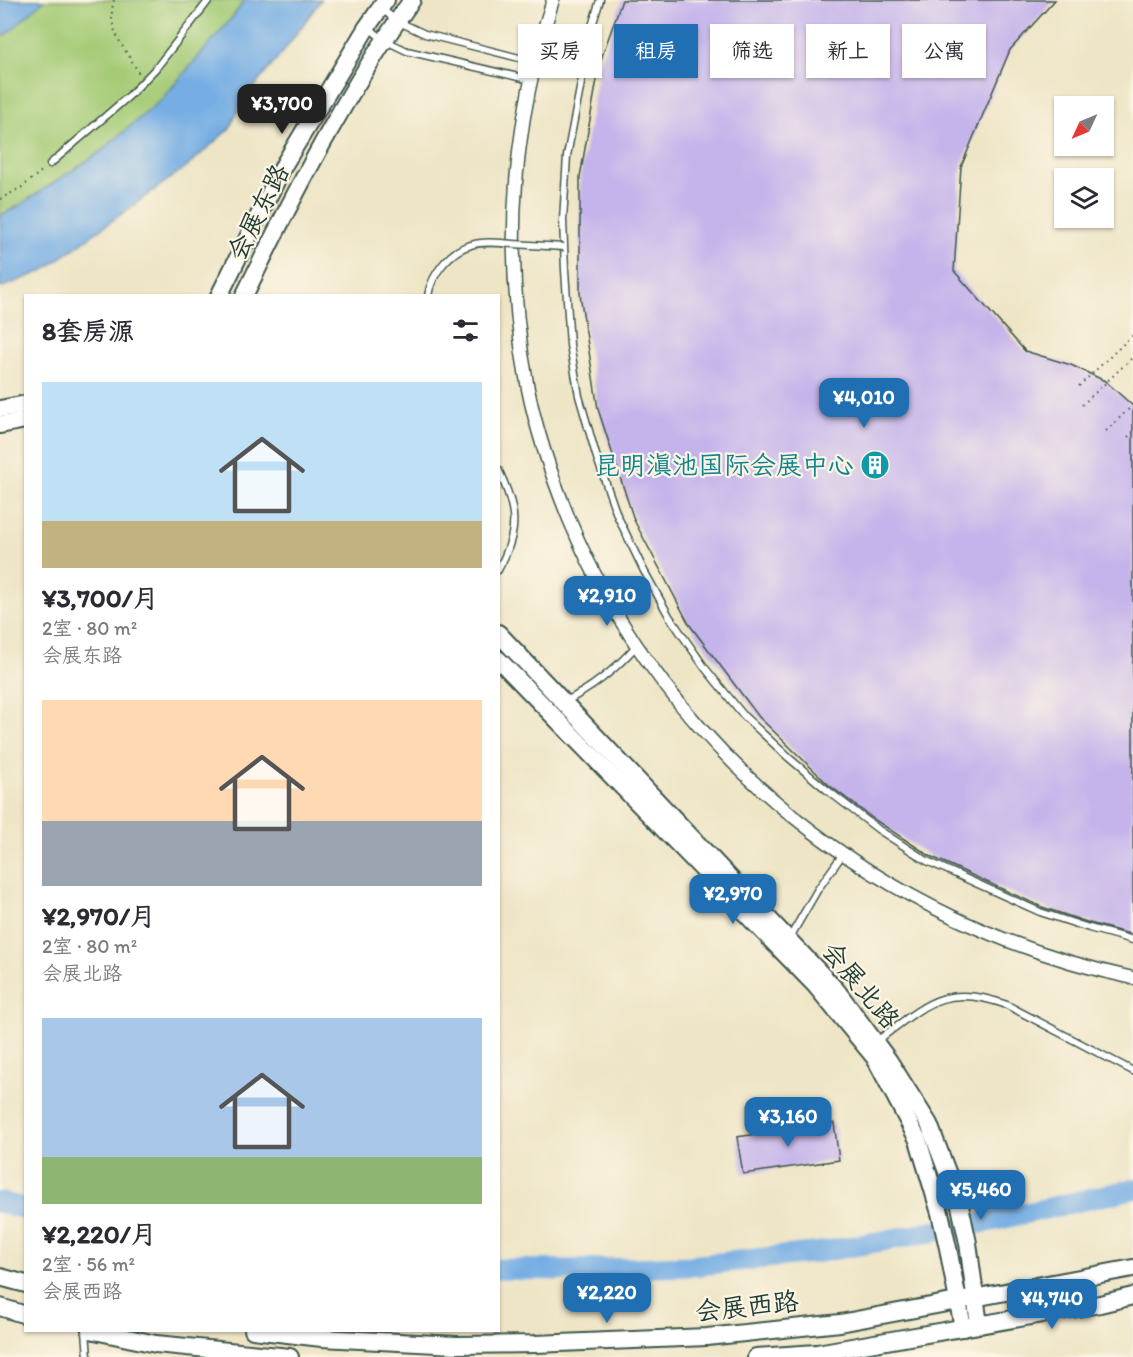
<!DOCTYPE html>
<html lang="zh">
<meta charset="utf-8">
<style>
body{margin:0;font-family:Itim,"LXGW WenKai TC",sans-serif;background:#f2f2f3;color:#2b2b33;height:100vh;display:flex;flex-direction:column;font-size:22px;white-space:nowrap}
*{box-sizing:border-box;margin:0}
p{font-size:20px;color:#7c7c81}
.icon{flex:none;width:33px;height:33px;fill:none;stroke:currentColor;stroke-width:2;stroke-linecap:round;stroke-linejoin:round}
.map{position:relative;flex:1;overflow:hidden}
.sheet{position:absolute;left:24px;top:294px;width:476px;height:1038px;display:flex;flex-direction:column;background:#fff;border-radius:0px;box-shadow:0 2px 4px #0004}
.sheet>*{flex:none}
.banner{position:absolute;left:518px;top:24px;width:525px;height:54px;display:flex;gap:12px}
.needle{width:39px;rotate:226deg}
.fabs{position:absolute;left:1054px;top:96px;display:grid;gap:12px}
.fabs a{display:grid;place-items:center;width:60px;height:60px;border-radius:0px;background:#fff;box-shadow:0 2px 4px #0004;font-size:30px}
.price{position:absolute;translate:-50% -51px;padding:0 14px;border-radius:12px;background:#1f6fb2;color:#fff;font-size:20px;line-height:39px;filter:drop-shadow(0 2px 3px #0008)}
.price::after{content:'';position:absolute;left:50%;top:36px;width:18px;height:14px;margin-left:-9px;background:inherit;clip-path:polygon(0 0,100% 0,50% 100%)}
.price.current{background:#222;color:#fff}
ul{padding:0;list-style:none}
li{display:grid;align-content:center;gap:12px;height:318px;padding:0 18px}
li span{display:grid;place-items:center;height:186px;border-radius:0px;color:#555}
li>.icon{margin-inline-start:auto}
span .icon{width:108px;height:108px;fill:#fffc;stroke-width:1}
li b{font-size:26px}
h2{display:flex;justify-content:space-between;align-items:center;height:72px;padding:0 18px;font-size:26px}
.pill{padding:0 21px;border-radius:0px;background:#fff;box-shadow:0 2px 4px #0004;font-size:21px;line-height:54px}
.pill.current{background:#1f6fb2;color:#fff}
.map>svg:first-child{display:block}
.green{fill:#a4cb76;stroke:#628455;stroke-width:1.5}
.water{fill:#74ade4;stroke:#4a758c;stroke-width:1.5}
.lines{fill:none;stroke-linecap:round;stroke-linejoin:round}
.river{stroke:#74ade4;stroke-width:21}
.building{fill:#c5b4eb}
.lane-casing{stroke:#3e564a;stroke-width:9}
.street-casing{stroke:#3e564a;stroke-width:15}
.secondary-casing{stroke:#3e564a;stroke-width:20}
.path{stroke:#3e564a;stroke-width:2;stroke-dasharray:1.5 4.5;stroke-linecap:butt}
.lane{stroke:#fff;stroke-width:6}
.street{stroke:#fff;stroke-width:12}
.secondary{stroke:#fff;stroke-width:16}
.lane-bridge-casing{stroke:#3e564a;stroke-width:9;stroke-linecap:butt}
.lane-bridge{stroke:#fff;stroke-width:6}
.labels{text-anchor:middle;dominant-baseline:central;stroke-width:4.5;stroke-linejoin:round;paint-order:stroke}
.street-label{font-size:26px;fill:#1f3d34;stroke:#fcf5e5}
.culture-label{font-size:26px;fill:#0d838f;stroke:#fcf5e5;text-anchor:end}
</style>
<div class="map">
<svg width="1133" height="1357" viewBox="0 0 1133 1357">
<rect width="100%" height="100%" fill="#fcf5e5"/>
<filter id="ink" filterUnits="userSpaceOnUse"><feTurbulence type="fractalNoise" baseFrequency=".0167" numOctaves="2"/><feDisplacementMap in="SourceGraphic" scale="12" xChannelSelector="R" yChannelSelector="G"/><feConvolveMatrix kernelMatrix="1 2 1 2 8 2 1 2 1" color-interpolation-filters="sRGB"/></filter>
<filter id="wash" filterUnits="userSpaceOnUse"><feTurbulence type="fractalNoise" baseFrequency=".008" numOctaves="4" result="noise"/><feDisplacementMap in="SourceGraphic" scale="24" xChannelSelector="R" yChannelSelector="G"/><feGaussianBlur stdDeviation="1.35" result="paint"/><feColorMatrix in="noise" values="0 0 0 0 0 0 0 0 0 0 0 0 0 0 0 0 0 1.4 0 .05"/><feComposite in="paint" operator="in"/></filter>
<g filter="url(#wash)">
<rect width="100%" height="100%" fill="#eee5c6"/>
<path class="green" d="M0 0H245L231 19 161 100 99 153 20 205 0 216Z"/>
<g class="water">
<path d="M0 0H44L5 36 0 35Z"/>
<path d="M245 0H321L283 52 241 103 230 128 190 164 43 271 0 288V216L20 205 99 153 161 100 231 19Z"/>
</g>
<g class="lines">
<g class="river">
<path d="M0 1202 26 1209"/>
<path d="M498 1269 567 1270 691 1266 821 1252 987 1222 1133 1189"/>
</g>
</g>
<g id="blocks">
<g class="building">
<path d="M622 0H1055L1010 50 961 167 954 271 1025 351 1071 365 1105 381 1133 406V935L1090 923 1042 907 930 856 875 820 829 785 759 717 689 624 634 520 598 409 580 294V177L600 62Z"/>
<path d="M834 1123 839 1160 743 1174 737 1137 784 1130 783 1126 795 1124 796 1128Z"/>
</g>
</g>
</g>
<g filter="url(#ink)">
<use href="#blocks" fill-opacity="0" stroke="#3e564a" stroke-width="1.5"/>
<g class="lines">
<g class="lane-casing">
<g id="lane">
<path d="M600 0 592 26 567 156 563 220 565 270 570 345 579 396 596 455 617 515 643 569 669 616 705 668 744 716 789 758 827 790 879 830 927 861 1040 912 1089 928 1133 940"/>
<path d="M382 9 397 21 425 34 535 62"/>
<path d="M368 27 384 40 407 51 531 80"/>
<path d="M50 164 129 96 157 67 209 0"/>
<path d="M498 469C517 509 520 530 498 570"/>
<path d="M564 702C593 688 615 670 636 646"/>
<path d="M789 939 818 889 843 854"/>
<path d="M877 1041C925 1005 944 982 1007 1005L1133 1071"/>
<path d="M86 1331 88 1357"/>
</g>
</g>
<g class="street-casing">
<path id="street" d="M553 0C511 127 503 258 528 389 537 433 552 477 569 519 667 755 883 925 1133 978"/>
</g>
<g class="secondary-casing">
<g id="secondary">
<path d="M219 296 285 163 367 27 386 0"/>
<path d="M244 296C294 194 346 92 412 0"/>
<path d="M0 409 26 404"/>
<path d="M0 425 26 420"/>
<path d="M498 633 837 991 889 1061 929 1124 960 1206 968 1243 979 1325"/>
<path d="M498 659 815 985 875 1058 918 1140 940 1213 948 1248 963 1328"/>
<path d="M0 1277 26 1284"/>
<path d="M0 1307 26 1315"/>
<path d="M90 1330 156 1344 290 1357"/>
<path d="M253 1330 322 1338 456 1345 535 1344 707 1337 840 1323 1133 1268"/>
<path d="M756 1357 817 1353 1100 1304 1133 1296"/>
</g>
</g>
<g class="path">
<path d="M114 0C105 31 127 49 139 74"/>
<path d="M0 199 22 187 43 170"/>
<path d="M1079 386 1133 335"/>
<path d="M1082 405 1133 357"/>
<path d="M1106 431 1133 405"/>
<path d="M1128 437 1133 432"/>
</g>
<use href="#lane" class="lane"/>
<use href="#street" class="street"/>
<use href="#secondary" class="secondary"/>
<g class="lane-bridge-casing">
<path id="lane-bridge" d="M428 296C431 275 450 250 471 245 484 241 499 243 513 244 530 245 547 246 564 247"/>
</g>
<use href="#lane-bridge" class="lane-bridge"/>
</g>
</g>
<defs>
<g id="building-disc" transform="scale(1.5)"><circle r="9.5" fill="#0f9aa8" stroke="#fcf5e5"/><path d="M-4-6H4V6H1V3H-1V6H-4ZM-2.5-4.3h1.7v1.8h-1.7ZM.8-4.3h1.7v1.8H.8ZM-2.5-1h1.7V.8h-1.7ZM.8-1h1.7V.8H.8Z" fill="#fff"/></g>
</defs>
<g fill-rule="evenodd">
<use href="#building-disc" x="875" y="465"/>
</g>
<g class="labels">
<g class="street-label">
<text transform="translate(258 212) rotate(-63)">会展东路</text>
<text transform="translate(861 985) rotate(50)">会展北路</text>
<text transform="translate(747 1306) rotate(-6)">会展西路</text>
</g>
<g class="culture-label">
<text x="854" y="465">昆明滇池国际会展中心</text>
</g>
</g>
</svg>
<div class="fabs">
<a><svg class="needle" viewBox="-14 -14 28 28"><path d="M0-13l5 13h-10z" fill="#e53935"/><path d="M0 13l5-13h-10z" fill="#7c7c81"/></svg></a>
<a><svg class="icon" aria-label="layers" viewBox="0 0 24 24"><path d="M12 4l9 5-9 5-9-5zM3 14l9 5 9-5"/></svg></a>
</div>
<b class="price current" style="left:282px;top:135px">¥3,700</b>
<b class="price" style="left:864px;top:429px">¥4,010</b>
<b class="price" style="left:607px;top:627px">¥2,910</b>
<b class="price" style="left:733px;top:925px">¥2,970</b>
<b class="price" style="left:788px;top:1148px">¥3,160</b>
<b class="price" style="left:981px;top:1221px">¥5,460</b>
<b class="price" style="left:607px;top:1324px">¥2,220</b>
<b class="price" style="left:1052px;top:1330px">¥4,740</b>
<div class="banner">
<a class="pill">买房</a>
<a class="pill current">租房</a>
<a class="pill">筛选</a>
<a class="pill">新上</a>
<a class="pill">公寓</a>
</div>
<section class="sheet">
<h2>8套房源<svg class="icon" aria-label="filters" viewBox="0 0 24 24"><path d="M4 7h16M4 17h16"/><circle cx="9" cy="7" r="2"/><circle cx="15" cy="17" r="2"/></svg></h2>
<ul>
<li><span style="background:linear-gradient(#bfe0f5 75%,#c2b280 0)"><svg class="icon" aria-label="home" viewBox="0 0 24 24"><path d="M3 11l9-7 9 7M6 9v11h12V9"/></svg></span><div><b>¥3,700/月</b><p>2室 · 80 m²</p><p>会展东路</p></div></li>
<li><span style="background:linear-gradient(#ffd9b3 65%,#9aa5b1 0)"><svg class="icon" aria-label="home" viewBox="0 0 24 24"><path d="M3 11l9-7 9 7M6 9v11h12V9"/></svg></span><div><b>¥2,970/月</b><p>2室 · 80 m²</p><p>会展北路</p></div></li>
<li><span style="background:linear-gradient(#a9c7e8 75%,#8fb573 0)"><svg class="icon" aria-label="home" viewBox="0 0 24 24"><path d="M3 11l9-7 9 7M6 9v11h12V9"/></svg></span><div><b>¥2,220/月</b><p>2室 · 56 m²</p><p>会展西路</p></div></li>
</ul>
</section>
</div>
